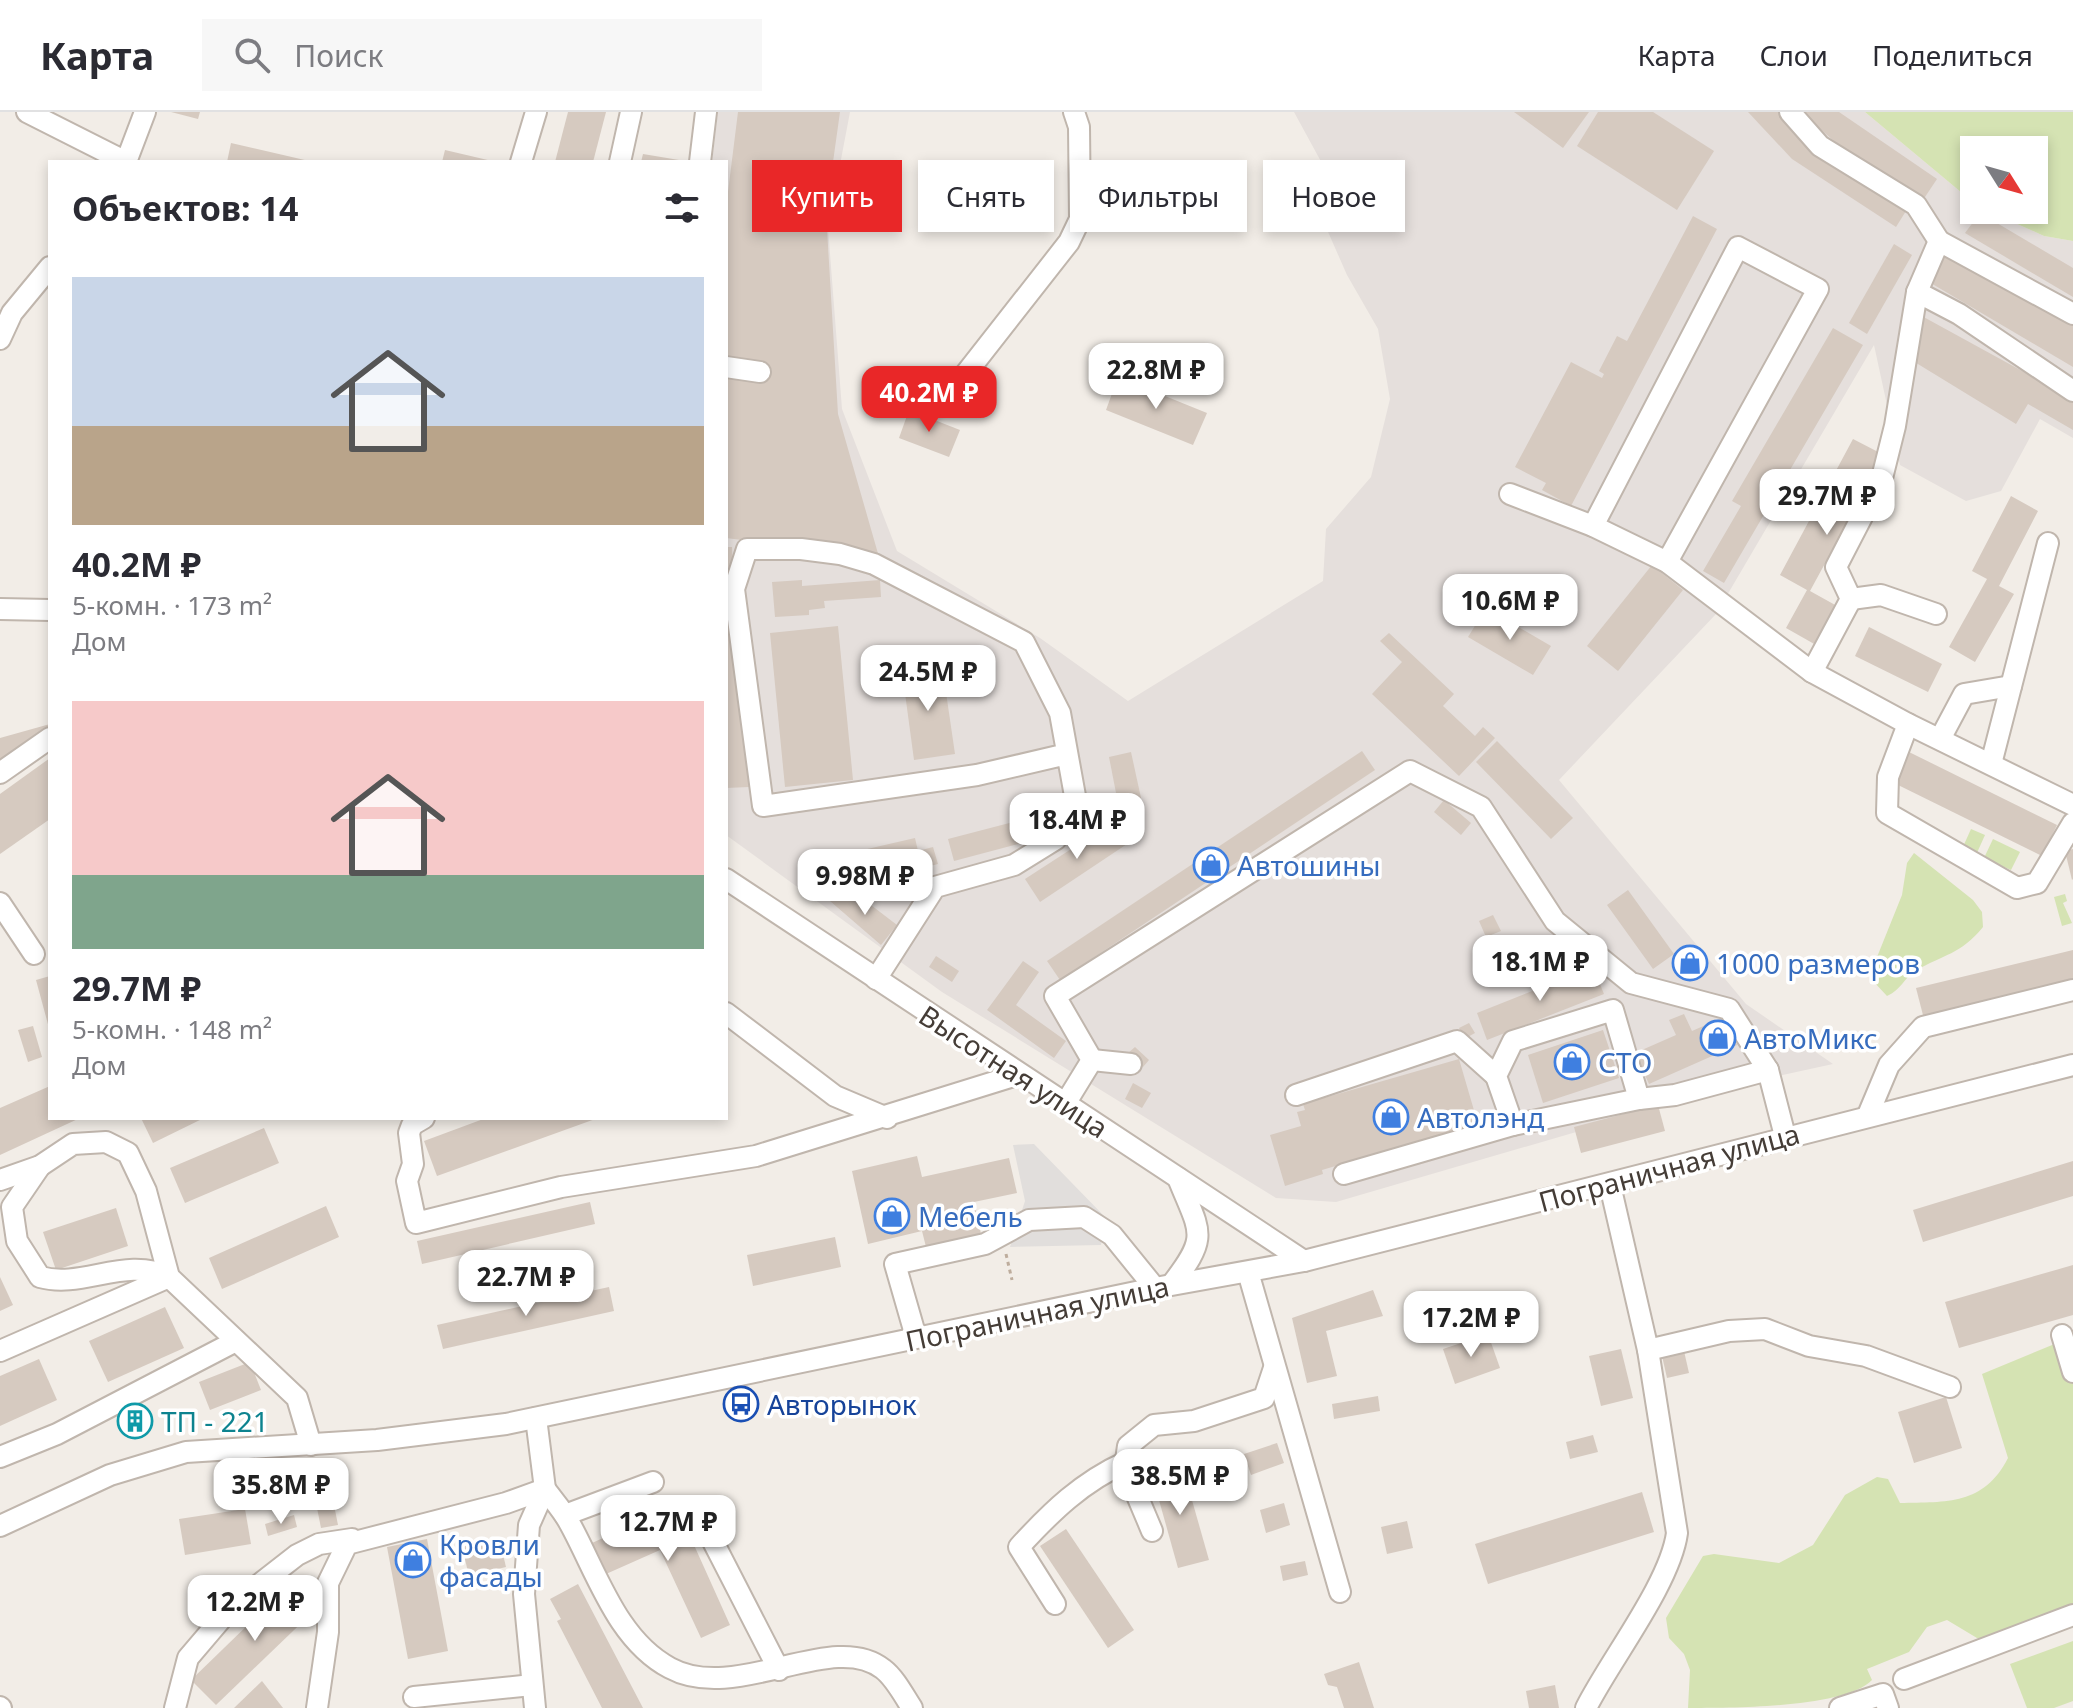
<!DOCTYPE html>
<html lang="ru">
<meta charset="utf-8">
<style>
body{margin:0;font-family:"Noto Sans",sans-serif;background:#f7f7f7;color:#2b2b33;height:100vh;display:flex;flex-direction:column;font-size:30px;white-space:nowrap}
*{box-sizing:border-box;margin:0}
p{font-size:26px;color:#7c7c81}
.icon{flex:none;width:44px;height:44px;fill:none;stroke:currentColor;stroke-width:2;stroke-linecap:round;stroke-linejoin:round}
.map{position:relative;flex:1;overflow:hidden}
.side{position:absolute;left:48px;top:48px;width:680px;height:960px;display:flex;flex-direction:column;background:#fff;border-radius:0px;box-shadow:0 4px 12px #0003}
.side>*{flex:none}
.top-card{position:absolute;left:752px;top:48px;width:760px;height:72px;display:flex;gap:16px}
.needle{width:52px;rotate:127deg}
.tools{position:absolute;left:1960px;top:24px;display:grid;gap:16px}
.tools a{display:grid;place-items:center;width:88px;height:88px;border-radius:0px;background:#fff;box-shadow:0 4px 12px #0003;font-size:40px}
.price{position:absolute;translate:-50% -68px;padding:0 18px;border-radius:16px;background:#fff;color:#222;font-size:26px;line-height:52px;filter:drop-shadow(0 2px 4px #0008)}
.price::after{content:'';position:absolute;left:50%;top:48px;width:24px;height:18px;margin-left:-12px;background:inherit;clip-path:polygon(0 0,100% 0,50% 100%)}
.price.current{background:#e92728;color:#fff}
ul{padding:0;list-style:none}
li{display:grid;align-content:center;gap:16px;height:424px;padding:0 24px}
li span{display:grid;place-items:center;height:248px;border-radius:0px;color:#555}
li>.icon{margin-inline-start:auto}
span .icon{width:144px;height:144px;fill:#fffc;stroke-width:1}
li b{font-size:34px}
h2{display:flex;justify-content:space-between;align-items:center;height:96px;padding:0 24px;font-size:34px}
.tag{padding:0 28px;border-radius:0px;background:#fff;box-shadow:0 4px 12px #0003;font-size:28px;line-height:72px}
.tag.current{background:#e92728;color:#fff}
header{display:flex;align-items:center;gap:48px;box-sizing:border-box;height:112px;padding:0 40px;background:#fff;border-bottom:2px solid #e1e1e2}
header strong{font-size:38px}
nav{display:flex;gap:44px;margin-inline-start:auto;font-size:28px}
.search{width:560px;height:72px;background:#f7f7f7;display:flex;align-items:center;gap:20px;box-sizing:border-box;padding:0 28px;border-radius:0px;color:#7c7c81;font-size:30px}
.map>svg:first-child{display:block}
.industrial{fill:#e5dfdc}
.green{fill:#d5e3b3}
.parking{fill:#e1dedc}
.building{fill:#d6cac0}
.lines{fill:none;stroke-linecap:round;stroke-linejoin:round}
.minor-casing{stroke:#c0b6ad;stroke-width:24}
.path{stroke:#bead9d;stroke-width:3;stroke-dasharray:4 4;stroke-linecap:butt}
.minor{stroke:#fff;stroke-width:20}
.labels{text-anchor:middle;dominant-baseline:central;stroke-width:7;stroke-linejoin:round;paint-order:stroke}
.shop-label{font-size:28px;fill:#366cbe;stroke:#fff;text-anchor:start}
.street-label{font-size:28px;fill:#453d37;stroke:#fff}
.transit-label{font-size:28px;fill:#164399;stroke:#fff;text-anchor:start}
.culture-label{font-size:28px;fill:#0d838f;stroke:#fff;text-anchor:start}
</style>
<header>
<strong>Карта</strong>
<div class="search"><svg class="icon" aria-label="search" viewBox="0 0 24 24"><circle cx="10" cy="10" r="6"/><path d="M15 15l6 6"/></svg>Поиск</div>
<nav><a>Карта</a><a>Слои</a><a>Поделиться</a></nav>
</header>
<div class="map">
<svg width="2073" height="1596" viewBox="0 0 2073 1596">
<rect width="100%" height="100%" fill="#f2ede7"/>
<path class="industrial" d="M718 0H850L828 116 842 297 897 439 1040 526 1128 589 1323 469 1326 417 1371 365 1390 287 1378 217 1347 163 1325 113 1330 66 1294 0H1865L1974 91V98H1986L2044 124 2073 129V326L2040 307 2001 379 1966 389 1900 353 1874 233 1716 502 1559 668 1746 892 1833 952 1737 973 1336 1090 1276 1086 942 880 726 723V50H712Z"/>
<g class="green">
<path d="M1865 0H2073V129L2044 124 1986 98H2034V38H1974V91Z"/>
<path d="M1971 717 1985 723 1976 743 1962 737Z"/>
<path d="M1993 727 2020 740 2011 758 1984 746Z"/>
<path d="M1914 741 1973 788 1982 800 1983 815C1960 843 1944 842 1915 859 1904 866 1901 878 1887 884L1873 869V855L1902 783 1907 751Z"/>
<path d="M2065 782 2067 789 2063 791 2072 811 2062 814 2054 785Z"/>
<path d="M2057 1231 2073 1252V1495L1982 1529 1947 1508 1927 1515 1909 1540 1867 1557 1872 1568C1845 1596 1733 1596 1688 1596L1690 1558 1684 1542 1669 1526 1666 1506 1703 1444 1714 1442 1779 1451 1813 1433 1845 1383 1877 1365 1888 1367 1900 1391C1947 1390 1984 1393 2008 1346L1982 1262Z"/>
<path d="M2073 1529V1589L2054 1596H2027L2010 1552Z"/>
</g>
<path class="parking" d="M1034 1032 1106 1106 1101 1133 1010 1135 1025 1089 1013 1033Z"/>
<g class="building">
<path d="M171 0H200L198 7Z"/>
<path d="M568 0H606L593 50H555Z"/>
<path d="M738 0H840L826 100 838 302 879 445 726 426V96Z"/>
<path d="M1514 0H1589L1563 36Z"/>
<path d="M1598 0H1653L1714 39 1677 98 1577 34Z"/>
<path d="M1748 0H1785L1906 99 1896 115 1792 47Z"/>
<path d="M1801 0H1839L1937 67 1921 91 1843 37Z"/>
<path d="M231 31 309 49V50H227Z"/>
<path d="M445 38 492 49V50H442Z"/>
<path d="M643 42 679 48V50H641Z"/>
<path d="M1980 101 2073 156V185L1965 121Z"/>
<path d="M1693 104 1717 117 1571 394 1542 378 1546 371 1515 355 1571 250 1602 266 1604 262 1599 259 1617 224 1627 229Z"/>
<path d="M1894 132 1912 143 1867 222 1849 211Z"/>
<path d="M1945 137 2073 208V255L1929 170Z"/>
<path d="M1920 203 2073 287V318L2028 292 2016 312 1913 249Z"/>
<path d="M1833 216 1863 233 1724 471 1703 459 1741 394 1732 389Z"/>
<path d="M1118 265 1207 301 1193 333 1106 298Z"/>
<path d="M909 298 960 318 949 345 899 326Z"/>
<path d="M1853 327 1884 343 1810 479 1837 494 1816 533 1786 516 1807 478 1780 463Z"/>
<path d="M2011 384 2038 399 1999 474 2014 482 1975 550 1949 535 1987 467 1972 459Z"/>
<path d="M726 435H732L733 460H726Z"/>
<path d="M1652 453 1683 478 1618 559 1587 534Z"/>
<path d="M802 468V474L880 468 881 485 824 489 825 496 809 498V503L775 505 772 470Z"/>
<path d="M734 490 749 675 726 676V491Z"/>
<path d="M1486 496 1551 534 1533 563 1468 525Z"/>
<path d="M838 514 853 668 785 675 770 521Z"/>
<path d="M1869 515 1942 552 1928 580 1855 544Z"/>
<path d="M1389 521 1454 582 1443 594 1475 624 1483 615 1495 626 1459 664 1372 582 1402 550 1380 529Z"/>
<path d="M942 553 955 642 914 648 902 559Z"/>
<path d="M50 612V632L0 671V626Z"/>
<path d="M1497 629 1573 706 1551 727 1476 650Z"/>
<path d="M1362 639 1375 658 1060 868 1047 849Z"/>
<path d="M1131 640 1141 686 1118 691 1109 645Z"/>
<path d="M1909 640 2057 713 2042 744 1894 671Z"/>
<path d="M50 646V707L0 742V682Z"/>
<path d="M1444 688 1471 711 1461 723 1434 700Z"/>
<path d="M1032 705 1037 727 954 749 948 727Z"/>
<path d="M1116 708 1130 730 1040 790 1025 767Z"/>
<path d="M915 726 918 739 933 735 938 752 877 768 874 754 854 758 850 741Z"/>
<path d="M2073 737V767L2072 768 2065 739Z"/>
<path d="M840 777 857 791 863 787 897 813 881 833 830 789Z"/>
<path d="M1628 778 1674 842 1653 857 1607 793Z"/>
<path d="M1493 803 1501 819 1486 825 1479 809Z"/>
<path d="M2073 838V869L1924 907 1916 876Z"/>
<path d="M1696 842 1700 849 1683 860 1679 853Z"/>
<path d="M936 844 959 859 952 870 929 855Z"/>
<path d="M1023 849 1039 860 1016 893 1066 929 1054 946 987 898Z"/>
<path d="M1593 855 1604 882 1487 928 1477 901Z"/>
<path d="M50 864V916H49L36 868Z"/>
<path d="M1684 902 1692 919 1724 905 1737 933 1649 972 1635 941 1676 923 1669 908Z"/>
<path d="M1469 911 1475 921 1464 927 1459 916Z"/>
<path d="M33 914 42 945 28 950 18 918Z"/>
<path d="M1603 918 1619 966 1543 991 1528 943Z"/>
<path d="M1135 935 1149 948 1143 955 1128 941Z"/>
<path d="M1459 947 1478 1012 1322 1058 1323 1062 1285 1074 1270 1023 1301 1014 1297 1000 1305 998 1303 992Z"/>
<path d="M1133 971 1151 981 1142 996 1125 987Z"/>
<path d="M50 974V1006H80L0 1043V996Z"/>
<path d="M1658 993 1665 1019 1581 1041 1574 1015Z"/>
<path d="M141 1006H204L153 1031Z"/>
<path d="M486 1006H598L437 1064 424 1029Z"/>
<path d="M264 1016 279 1051 185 1091 170 1056Z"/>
<path d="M917 1044 922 1065 1009 1046 1017 1081 974 1090 981 1122 926 1135 922 1119 868 1132 852 1059Z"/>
<path d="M2073 1049V1084L1923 1130 1913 1098Z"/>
<path d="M590 1090 595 1112 422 1152 417 1129Z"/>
<path d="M326 1094 339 1125 222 1177 209 1146Z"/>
<path d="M116 1096 128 1134 56 1158 43 1120Z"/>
<path d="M835 1125 841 1155 753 1174 747 1143Z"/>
<path d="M2073 1153V1203L1959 1236 1945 1190Z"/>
<path d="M0 1165 13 1193 0 1199Z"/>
<path d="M609 1175 614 1199 443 1237 437 1213Z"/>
<path d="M1373 1178 1383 1204 1326 1219 1337 1264 1307 1271 1292 1206Z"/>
<path d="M165 1195 184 1236 108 1270 89 1229Z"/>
<path d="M1488 1222 1500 1256 1455 1272 1443 1237Z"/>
<path d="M1621 1237 1633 1286 1601 1294 1589 1244Z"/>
<path d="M1684 1239 1689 1261 1667 1266 1662 1244Z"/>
<path d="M39 1247 57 1288 0 1314V1264Z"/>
<path d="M250 1250 261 1278 210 1298 199 1270Z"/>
<path d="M1378 1284 1380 1299 1334 1307 1332 1292Z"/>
<path d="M1946 1285 1962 1336 1914 1351 1898 1300Z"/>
<path d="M748 1290 749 1296 734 1299 733 1293Z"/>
<path d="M141 1299 146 1311 130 1318 125 1306Z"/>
<path d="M1593 1323 1598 1340 1570 1347 1566 1330Z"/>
<path d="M1277 1331 1284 1351 1251 1363 1244 1342Z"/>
<path d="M1182 1353 1209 1448 1178 1456 1152 1363Z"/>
<path d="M1642 1380 1654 1420 1488 1472 1475 1432Z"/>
<path d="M1284 1391 1290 1413 1266 1421 1260 1398Z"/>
<path d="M334 1393 338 1413 321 1416 317 1396Z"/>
<path d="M676 1393 730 1513 701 1526 660 1438 606 1462 592 1431Z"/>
<path d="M245 1397 251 1432 185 1443 179 1407Z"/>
<path d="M294 1403 297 1415 268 1424 265 1412Z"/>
<path d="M1407 1409 1413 1436 1387 1442 1381 1415Z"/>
<path d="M1066 1417 1134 1518 1108 1536 1040 1434Z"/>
<path d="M499 1426 506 1455 469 1464 462 1435Z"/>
<path d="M427 1427 448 1539 408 1547 387 1435Z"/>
<path d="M1305 1449 1308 1463 1283 1469 1280 1454Z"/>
<path d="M293 1469 318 1495 216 1593 191 1568Z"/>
<path d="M578 1472 643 1596H602L557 1509 561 1507 550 1487Z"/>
<path d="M1359 1550 1374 1596H1344L1337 1575 1328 1573 1324 1562Z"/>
<path d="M262 1569 283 1596H234Z"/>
<path d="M1555 1573 1559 1596H1529L1526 1579Z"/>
</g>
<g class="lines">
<g class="minor-casing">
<g id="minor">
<path d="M27 0 126 50 145 0"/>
<path d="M1790 0 1820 34 1916 93 1939 129"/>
<path d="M521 50 536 0"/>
<path d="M620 50 631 0"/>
<path d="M700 50 706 0"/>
<path d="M1917 180 1939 129 2073 202"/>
<path d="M0 227 12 201 50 155"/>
<path d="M726 255 760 260"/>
<path d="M953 278 1069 130 1080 107 1079 15 1074 0"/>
<path d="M1510 382 1593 414 1667 450 1812 560 1908 612 2073 693"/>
<path d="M1593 414 1738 135 1818 177 1667 450"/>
<path d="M1851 487 1881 483 1936 502"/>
<path d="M0 497 50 498"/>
<path d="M1812 560 1851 487 1836 455 1882 366 1895 314 1917 180 1959 202 2073 279"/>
<path d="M1908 612 1888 665 1887 701 2017 776 2037 771 2073 711"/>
<path d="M1940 627 1964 582 2011 574"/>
<path d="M1991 652 2048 431"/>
<path d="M0 661 50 626"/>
<path d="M726 767 1304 1149"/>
<path d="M0 791 34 842"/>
<path d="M876 867 935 775 1014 753 1056 727 1077 695 1060 601 1024 530 874 452 840 442 801 437H747L734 477 763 694 977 663 1067 642"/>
<path d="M726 901 835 984 887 1006"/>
<path d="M1092 948 1131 952"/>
<path d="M1296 983 1457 929 1496 964"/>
<path d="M1065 992 1092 948 1055 884 1410 659 1481 695 1555 809 1631 871 1729 897 1768 958 1785 1024"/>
<path d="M1868 1003 1889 953 1923 915 2073 878"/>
<path d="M424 1006 412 1013 409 1021 413 1052 407 1069 416 1111 561 1075 756 1044 1020 962"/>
<path d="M1513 1013 1639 987 1675 983 1768 958"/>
<path d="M40 1054 12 1095 17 1129 40 1165C83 1177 125 1144 169 1165"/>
<path d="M1344 1062 1513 1013 1496 964 1513 929 1613 898 1639 987"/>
<path d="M0 1068 40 1054 73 1032 106 1030 128 1041 146 1079 169 1165 297 1286 311 1333"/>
<path d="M1248 1160 1340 1480"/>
<path d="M1172 1172C1210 1123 1200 1121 1178 1066"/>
<path d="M2062 1223 2073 1260"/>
<path d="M916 1225 895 1152 985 1132 1029 1108 1084 1105 1112 1123 1155 1176"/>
<path d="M1648 1238 1729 1219 1765 1217 1809 1234 1866 1244 1950 1275"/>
<path d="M0 1239 169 1165"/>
<path d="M0 1345 57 1322 236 1229"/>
<path d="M565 1403 653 1370"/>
<path d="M704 1412 779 1558"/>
<path d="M0 1414 110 1363 186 1340 377 1328 506 1312 1155 1176 1304 1149 2073 953"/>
<path d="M1152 1419 1125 1355 1128 1334 1154 1313 1194 1309 1264 1286 1274 1256"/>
<path d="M1055 1492 1019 1435C1052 1399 1082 1370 1126 1350"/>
<path d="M1904 1567 2073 1503"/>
<path d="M414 1585 532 1573"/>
<path d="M0 1595 1 1596"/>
<path d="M175 1596 188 1546 234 1492 297 1443 319 1432 352 1427"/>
<path d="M317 1596 328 1520V1471L347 1432 506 1391 545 1377C554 1389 564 1400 570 1412 597 1461 617 1528 670 1556 736 1592 833 1517 883 1557 895 1566 904 1584 912 1596"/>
<path d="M535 1596 524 1482 529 1413 545 1377 536 1306"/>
<path d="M1586 1596C1610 1548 1670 1472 1677 1421L1648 1238 1610 1073"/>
<path d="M1840 1596 1883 1582 1888 1596"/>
</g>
</g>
<path class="path" d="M1006 1142 1012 1168"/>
<use href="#minor" class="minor"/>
</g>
<defs>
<g id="shop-ring" transform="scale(1.8)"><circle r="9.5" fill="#fff" stroke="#3f7fe0" stroke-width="1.5"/><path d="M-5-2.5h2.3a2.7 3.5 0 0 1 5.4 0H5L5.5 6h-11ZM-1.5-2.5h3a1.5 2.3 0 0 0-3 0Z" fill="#3f7fe0"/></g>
<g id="bus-ring" transform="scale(1.8)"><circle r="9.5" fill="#fff" stroke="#1a4fb4" stroke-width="1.5"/><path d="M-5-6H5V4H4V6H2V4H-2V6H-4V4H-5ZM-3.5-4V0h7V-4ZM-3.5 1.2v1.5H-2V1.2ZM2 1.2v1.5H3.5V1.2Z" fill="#1a4fb4"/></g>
<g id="building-ring" transform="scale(1.8)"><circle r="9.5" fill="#fff" stroke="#0f9aa8" stroke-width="1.5"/><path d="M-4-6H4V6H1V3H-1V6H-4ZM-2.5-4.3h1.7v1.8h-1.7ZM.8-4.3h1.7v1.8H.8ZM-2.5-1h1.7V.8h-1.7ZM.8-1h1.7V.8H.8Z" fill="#0f9aa8"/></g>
</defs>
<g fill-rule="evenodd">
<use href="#shop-ring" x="1211" y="753"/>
<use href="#shop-ring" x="1690" y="851"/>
<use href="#shop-ring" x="1718" y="926"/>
<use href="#shop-ring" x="1572" y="950"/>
<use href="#shop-ring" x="1391" y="1005"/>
<use href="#shop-ring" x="892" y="1104"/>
<use href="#bus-ring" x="741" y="1292"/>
<use href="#building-ring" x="135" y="1309"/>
<use href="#shop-ring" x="413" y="1448"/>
</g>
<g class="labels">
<g class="shop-label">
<text x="1237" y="753">Автошины</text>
<text x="1716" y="851">1000 размеров</text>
<text x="1744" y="926">АвтоМикс</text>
<text x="1598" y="950">СТО</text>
<text x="1417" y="1005">Автолэнд</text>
<text x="918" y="1104">Мебель</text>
<text x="439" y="1432">Кровли<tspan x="439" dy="32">фасады</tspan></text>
</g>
<g class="street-label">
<text transform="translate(1014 959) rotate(33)">Высотная улица</text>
<text transform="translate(1669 1055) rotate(-15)">Пограничная улица</text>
<text transform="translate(1037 1201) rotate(-12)">Пограничная улица</text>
</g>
<g class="transit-label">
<text x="767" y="1292">Авторынок</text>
</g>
<g class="culture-label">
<text x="161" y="1309">ТП - 221</text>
</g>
</g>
</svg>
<div class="tools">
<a><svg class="needle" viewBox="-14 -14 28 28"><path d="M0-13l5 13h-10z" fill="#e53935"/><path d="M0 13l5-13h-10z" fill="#7c7c81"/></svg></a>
</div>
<b class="price" style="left:1156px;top:299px">22.8M ₽</b>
<b class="price current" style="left:929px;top:322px">40.2M ₽</b>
<b class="price" style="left:1827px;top:425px">29.7M ₽</b>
<b class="price" style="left:1510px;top:530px">10.6M ₽</b>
<b class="price" style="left:928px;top:601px">24.5M ₽</b>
<b class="price" style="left:1077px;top:749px">18.4M ₽</b>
<b class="price" style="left:865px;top:805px">9.98M ₽</b>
<b class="price" style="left:1540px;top:891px">18.1M ₽</b>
<b class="price" style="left:526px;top:1206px">22.7M ₽</b>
<b class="price" style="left:1471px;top:1247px">17.2M ₽</b>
<b class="price" style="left:1180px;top:1405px">38.5M ₽</b>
<b class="price" style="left:281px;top:1414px">35.8M ₽</b>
<b class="price" style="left:668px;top:1451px">12.7M ₽</b>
<b class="price" style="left:255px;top:1531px">12.2M ₽</b>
<div class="top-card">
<a class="tag current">Купить</a>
<a class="tag">Снять</a>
<a class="tag">Фильтры</a>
<a class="tag">Новое</a>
</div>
<section class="side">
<h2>Объектов: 14<svg class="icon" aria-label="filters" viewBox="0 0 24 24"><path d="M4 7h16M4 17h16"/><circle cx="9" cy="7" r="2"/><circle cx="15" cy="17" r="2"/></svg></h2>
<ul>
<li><span style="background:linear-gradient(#c9d6e8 60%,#b9a48a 0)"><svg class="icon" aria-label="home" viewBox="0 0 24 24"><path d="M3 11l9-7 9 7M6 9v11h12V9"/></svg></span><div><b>40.2M ₽</b><p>5-комн. · 173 m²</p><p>Дом</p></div></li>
<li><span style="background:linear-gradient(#f6c9c9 70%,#7fa58c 0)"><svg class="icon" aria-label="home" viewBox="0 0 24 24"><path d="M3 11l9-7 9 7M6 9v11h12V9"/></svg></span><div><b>29.7M ₽</b><p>5-комн. · 148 m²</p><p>Дом</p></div></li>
</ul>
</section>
</div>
